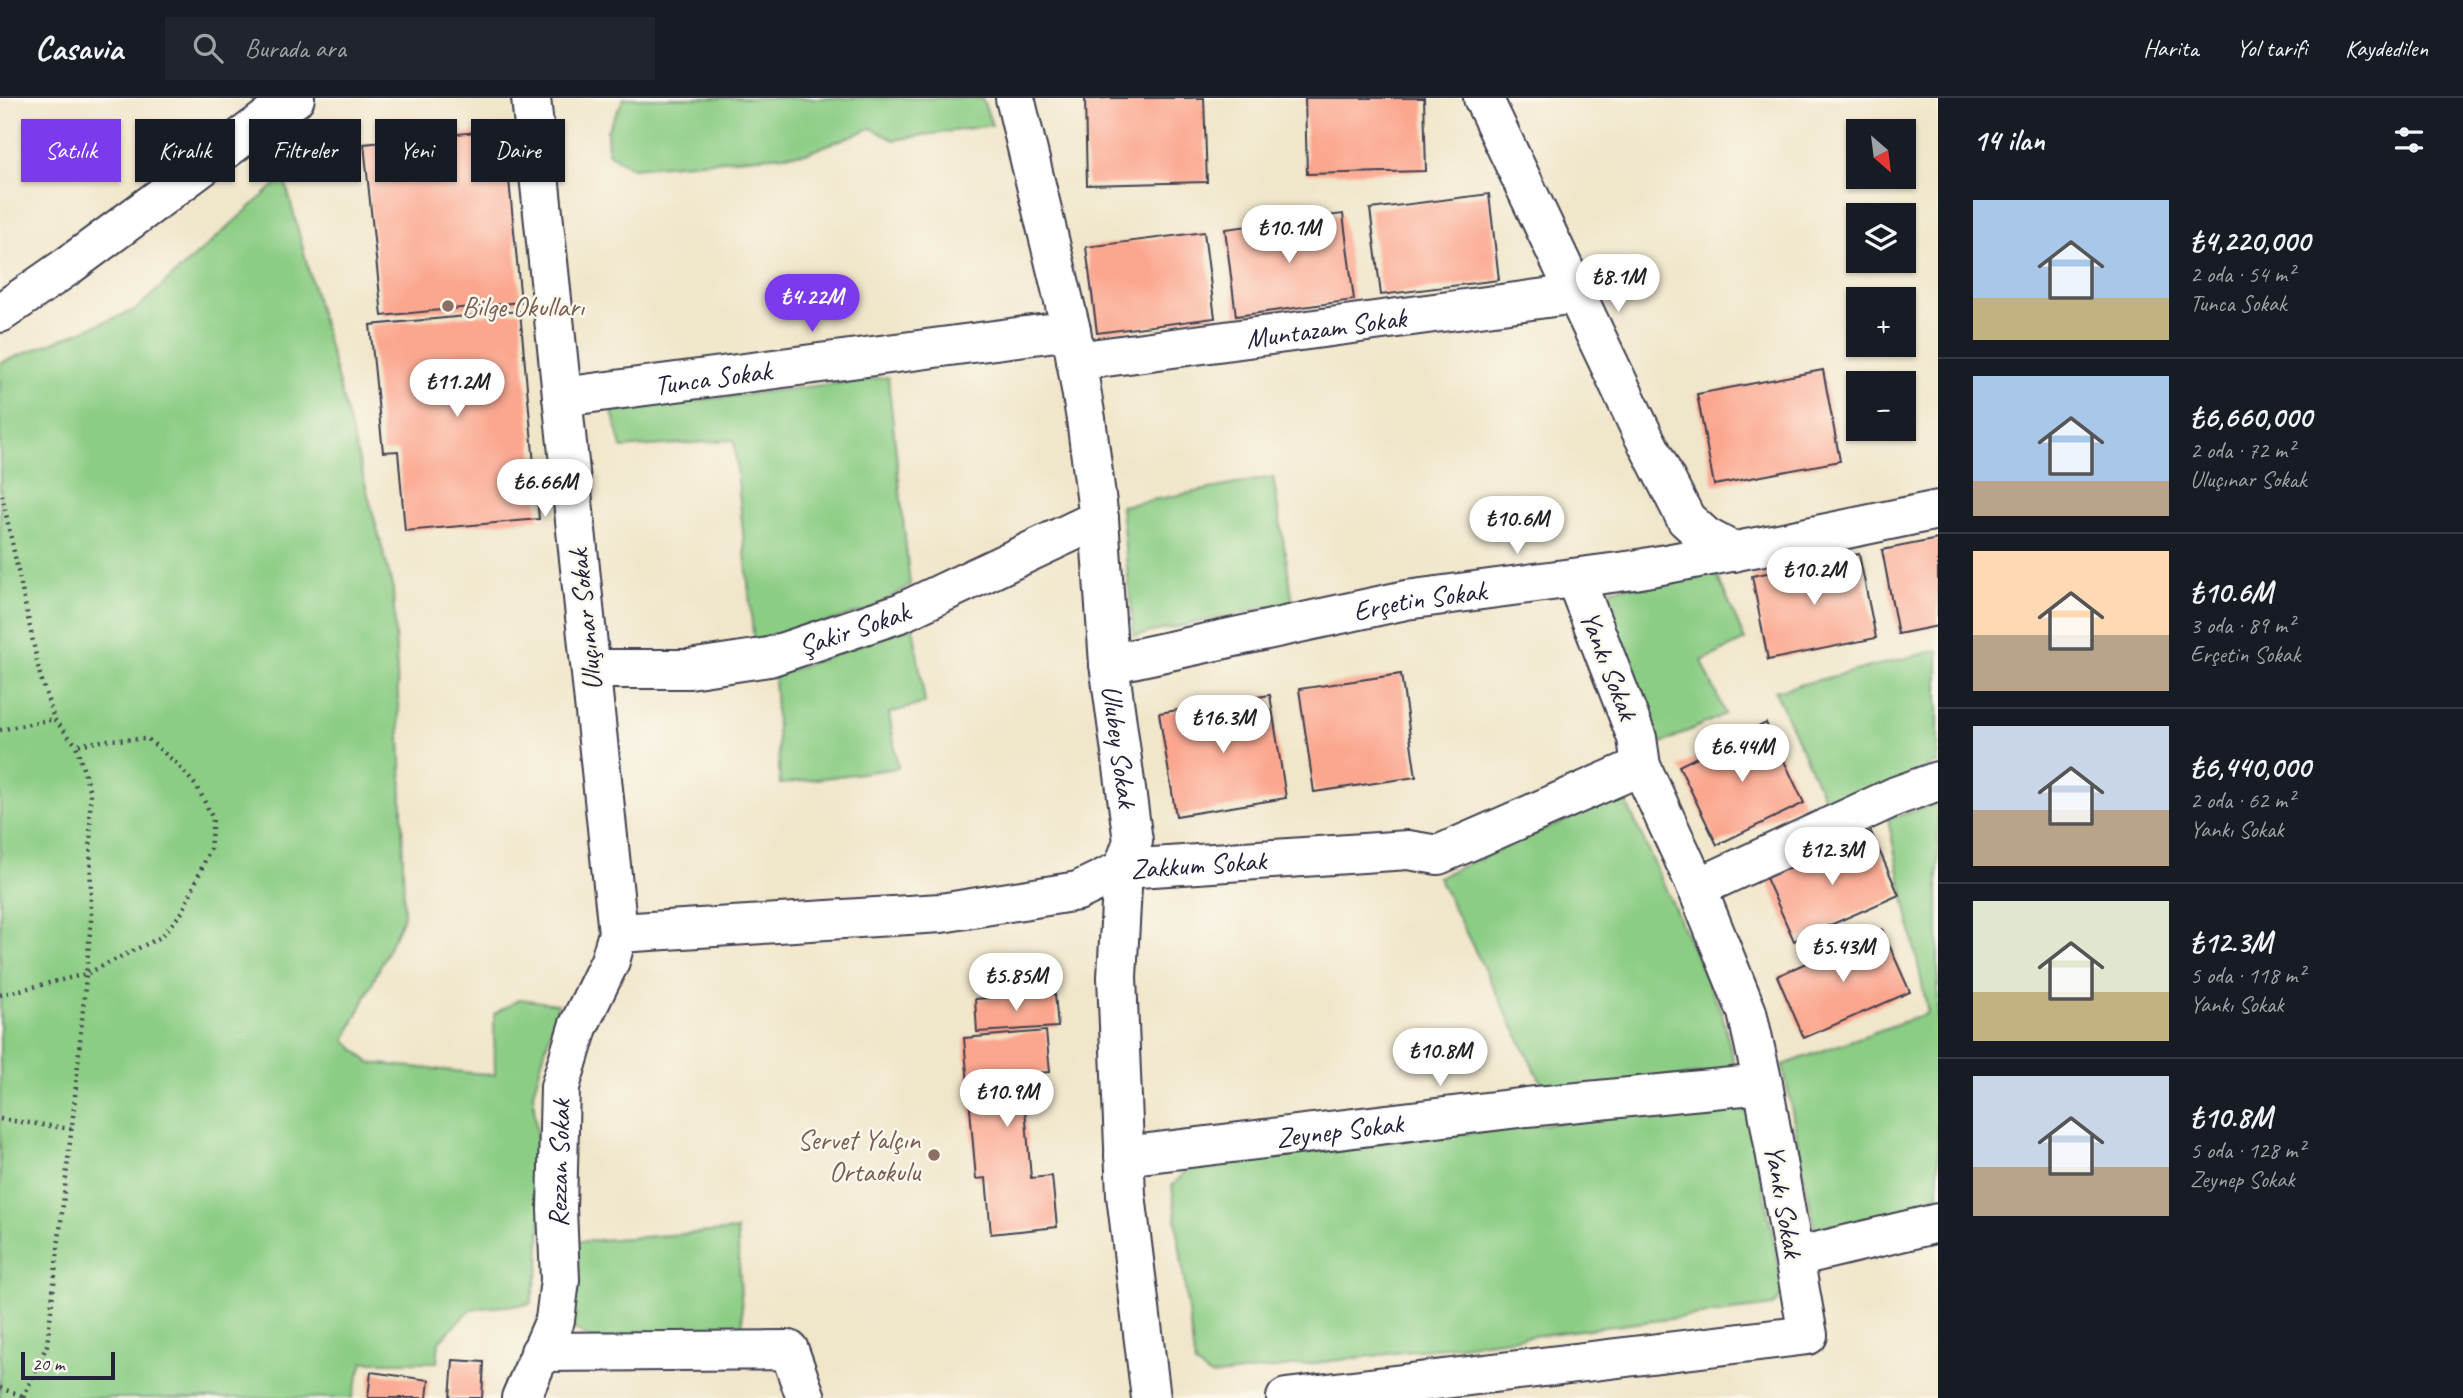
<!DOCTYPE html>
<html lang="tr">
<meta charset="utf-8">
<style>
body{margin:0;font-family:Caveat,sans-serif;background:#20242c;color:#f1f3f6;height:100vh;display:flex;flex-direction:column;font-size:26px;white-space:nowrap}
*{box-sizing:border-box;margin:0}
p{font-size:23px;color:#9ea1a6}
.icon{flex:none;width:38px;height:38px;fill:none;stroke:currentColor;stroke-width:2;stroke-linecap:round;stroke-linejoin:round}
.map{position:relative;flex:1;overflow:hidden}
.panel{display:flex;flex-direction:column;background:#171b24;width:525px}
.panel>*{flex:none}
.guide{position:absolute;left:21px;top:21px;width:665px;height:63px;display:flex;gap:14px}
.needle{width:46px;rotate:152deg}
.buttons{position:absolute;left:1846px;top:21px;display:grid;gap:14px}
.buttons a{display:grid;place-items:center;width:70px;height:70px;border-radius:0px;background:#171b24;box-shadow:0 2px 5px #0004;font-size:35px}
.scale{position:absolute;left:21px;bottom:18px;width:94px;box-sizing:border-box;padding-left:7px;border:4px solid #22223b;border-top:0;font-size:19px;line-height:24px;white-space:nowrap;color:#22223b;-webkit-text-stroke:5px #fbf7ec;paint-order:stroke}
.price{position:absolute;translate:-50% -60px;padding:0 16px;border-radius:24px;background:#fff;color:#222;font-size:23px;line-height:46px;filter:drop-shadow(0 2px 4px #0008)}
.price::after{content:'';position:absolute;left:50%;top:42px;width:21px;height:16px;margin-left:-10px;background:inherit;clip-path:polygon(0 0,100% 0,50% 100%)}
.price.on{background:#7c3aed;color:#fff}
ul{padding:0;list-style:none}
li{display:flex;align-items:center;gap:21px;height:175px;padding:0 35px}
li+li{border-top:2px solid #363941}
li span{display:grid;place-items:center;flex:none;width:196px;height:140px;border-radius:0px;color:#555}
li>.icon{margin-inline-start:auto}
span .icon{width:84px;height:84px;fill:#fffc;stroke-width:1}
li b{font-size:30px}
h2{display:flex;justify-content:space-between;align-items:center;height:84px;padding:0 35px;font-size:30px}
.tag{padding:0 24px;border-radius:0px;background:#171b24;box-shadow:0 2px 5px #0004;font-size:24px;line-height:63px}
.tag.on{background:#7c3aed;color:#fff}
header{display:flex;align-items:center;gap:42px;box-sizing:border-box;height:98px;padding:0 35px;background:#171b24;border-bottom:2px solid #363941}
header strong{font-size:33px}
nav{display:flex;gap:38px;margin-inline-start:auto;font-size:24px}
.search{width:490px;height:63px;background:#20242c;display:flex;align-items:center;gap:18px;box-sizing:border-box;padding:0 24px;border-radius:0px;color:#9ea1a6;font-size:26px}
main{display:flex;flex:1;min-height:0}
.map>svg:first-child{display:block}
.green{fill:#8ccd85;stroke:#577860;stroke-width:2}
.building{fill:#fba68e}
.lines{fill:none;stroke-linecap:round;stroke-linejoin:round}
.minor-casing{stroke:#413f50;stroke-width:42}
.path{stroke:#413f50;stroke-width:4.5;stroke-dasharray:2 5;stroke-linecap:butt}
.minor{stroke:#fff;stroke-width:38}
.education-dot{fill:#8d6e63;stroke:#fbf7ec;stroke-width:2.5}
.labels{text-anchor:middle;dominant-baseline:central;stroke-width:5;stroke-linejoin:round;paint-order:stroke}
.education-label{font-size:28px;fill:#785e54;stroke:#fbf7ec;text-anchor:start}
.street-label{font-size:28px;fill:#22223b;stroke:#fbf7ec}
</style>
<header>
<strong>Casavia</strong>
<div class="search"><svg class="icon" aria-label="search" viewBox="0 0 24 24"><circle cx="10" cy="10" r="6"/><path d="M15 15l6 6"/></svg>Burada ara</div>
<nav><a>Harita</a><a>Yol tarifi</a><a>Kaydedilen</a></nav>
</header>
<main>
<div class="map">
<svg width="1938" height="1300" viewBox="0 0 1938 1300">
<rect width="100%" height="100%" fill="#fbf7ec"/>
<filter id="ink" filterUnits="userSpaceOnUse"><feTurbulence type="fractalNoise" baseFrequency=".0143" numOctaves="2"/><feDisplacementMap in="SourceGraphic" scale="14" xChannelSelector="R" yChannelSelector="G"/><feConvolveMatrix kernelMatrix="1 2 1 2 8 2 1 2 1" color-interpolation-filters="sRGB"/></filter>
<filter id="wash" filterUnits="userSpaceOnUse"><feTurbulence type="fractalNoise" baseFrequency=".00686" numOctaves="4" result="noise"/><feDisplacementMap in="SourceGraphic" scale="28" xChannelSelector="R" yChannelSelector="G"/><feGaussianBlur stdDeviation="1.57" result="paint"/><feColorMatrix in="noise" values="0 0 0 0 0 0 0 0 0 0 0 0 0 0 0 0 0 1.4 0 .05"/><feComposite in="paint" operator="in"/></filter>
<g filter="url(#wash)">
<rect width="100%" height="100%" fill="#f0e6ca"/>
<g class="green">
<path d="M624 0H982L992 27 894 42 871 30 807 55 632 70 608 55 607 33Z"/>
<path d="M284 79 393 491 401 661 404 818 345 942 370 965 495 977 494 916 520 901 558 906 533 995 542 1096 539 1171 530 1206 471 1211 439 1243 437 1264H363L352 1300H0V265L135 212Z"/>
<path d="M888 279 910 487 871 511 754 546 734 342 622 350 612 313Z"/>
<path d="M1273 379 1293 504 1134 538 1121 408Z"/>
<path d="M1714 470 1745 542 1702 563 1725 616 1656 648 1600 504 1609 492Z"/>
<path d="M913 528 925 605 889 615 898 670 780 686 774 578Z"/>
<path d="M1938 552V665L1829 711 1775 593Z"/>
<path d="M1623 697 1721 913 1736 972 1546 994 1438 779Z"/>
<path d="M1938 705V1108L1816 1138 1783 967 1928 915 1888 721Z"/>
<path d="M1731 1005 1749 1016 1784 1195 1773 1208 1211 1278 1195 1267 1172 1088 1193 1066Z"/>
<path d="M737 1132 743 1232 594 1243 570 1228 574 1144Z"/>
</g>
<g id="blocks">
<g class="building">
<path d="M1107 0H1204L1207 84 1087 87 1085 1Z"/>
<path d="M1305 0H1424L1426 73 1307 76Z"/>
<path d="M504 31 521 204 382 218 364 46Z"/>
<path d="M1489 96 1499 182 1381 197 1370 111Z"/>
<path d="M1343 116 1354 202 1236 218 1225 131Z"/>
<path d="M1204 134 1215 220 1097 235 1086 149Z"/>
<path d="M520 213 539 421 405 433 398 353 383 354 370 227Z"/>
<path d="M1823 272 1840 363 1714 387 1697 296Z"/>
<path d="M1938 441V528L1898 536 1882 452Z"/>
<path d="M1859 456 1876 540 1768 562 1752 478Z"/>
<path d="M1401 576 1416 679 1314 694 1299 591Z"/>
<path d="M1270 597 1286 700 1176 718 1159 615Z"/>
<path d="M1766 625 1804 705 1717 747 1679 668Z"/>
<path d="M1871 734 1899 797 1794 843 1766 780Z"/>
<path d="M1882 831 1910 894 1804 940 1777 878Z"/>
<path d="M1055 896 1058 929 977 934 975 901Z"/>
<path d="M1046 933 1050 974 1022 976 1031 1080 1052 1078 1057 1129 991 1136 986 1080 976 1081 964 940Z"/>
<path d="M453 1262 484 1264 482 1300H450Z"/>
<path d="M371 1274 429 1282 427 1300H368Z"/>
</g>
</g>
</g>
<g filter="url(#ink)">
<use href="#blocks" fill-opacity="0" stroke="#413f50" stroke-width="2"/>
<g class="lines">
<g class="minor-casing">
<g id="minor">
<path id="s1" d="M1015 0 1071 232 1086 321 1099 421 1109 566 1133 743 1123 771 1117 879 1126 1097 1151 1300"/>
<path d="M1483 0 1643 337 1686 421 1706 439 1734 454"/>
<path d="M0 215 68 168 295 0"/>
<path id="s2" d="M1076 263 1576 196"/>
<path id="s3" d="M562 299 1071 232"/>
<path id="s4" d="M1109 566 1406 502 1634 472 1779 445 1938 412"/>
<path id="s5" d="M591 571H689L769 559 900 515 1099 421"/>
<path d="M1697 790 1896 698 1938 683"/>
<path id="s6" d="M618 835 941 815 1078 793 1123 771 1408 752 1438 757 1641 668"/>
<path id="s7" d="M1124 1058 1527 1009 1763 986"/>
<path d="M1795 1159 1938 1125"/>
<path d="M540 1254 789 1252 806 1300"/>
<path id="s8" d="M521 1300 555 1222 560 1182 557 1111 560 989 578 929 610 863 618 835 531 0"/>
<path d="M1286 1300 1808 1237 1763 986 1747 914 1697 790 1641 668 1637 640 1575 480"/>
</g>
</g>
<g class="path">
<path d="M2 397 40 577 54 621 76 647 90 694 91 823 74 1009 47 1247 23 1300"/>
<path d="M0 632 54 621"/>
<path d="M0 897 86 876 161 839 183 813 210 751 213 721 198 690 178 667 148 641 108 642 76 647"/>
<path d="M0 1021 72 1031"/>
<path d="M0 1290 23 1298"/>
</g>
<use href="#minor" class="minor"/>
</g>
</g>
<g class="education-dot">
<circle cx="448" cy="208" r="7"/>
<circle cx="934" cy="1057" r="7"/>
</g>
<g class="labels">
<g class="education-label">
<text x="462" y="208">Bilge Okulları</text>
<text x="920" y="1041" text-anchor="end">Servet Yalçın<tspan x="920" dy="32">Ortaokulu</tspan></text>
</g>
<g class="street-label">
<text stroke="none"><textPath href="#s2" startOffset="252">Muntazam Sokak</textPath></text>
<text stroke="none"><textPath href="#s3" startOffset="152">Tunca Sokak</textPath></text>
<text stroke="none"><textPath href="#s4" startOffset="317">Erçetin Sokak</textPath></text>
<text transform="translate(585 522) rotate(-96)">Uluçınar Sokak</text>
<text stroke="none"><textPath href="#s5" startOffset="268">Şakir Sokak</textPath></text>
<text transform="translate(1609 567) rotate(69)">Yankı Sokak</text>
<text stroke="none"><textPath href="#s1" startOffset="658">Ulubey Sokak</textPath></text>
<text stroke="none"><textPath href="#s6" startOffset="588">Zakkum Sokak</textPath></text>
<text stroke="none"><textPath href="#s7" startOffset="217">Zeynep Sokak</textPath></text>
<text stroke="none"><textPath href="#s8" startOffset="242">Rezzan Sokak</textPath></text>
<text transform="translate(1784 1103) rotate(80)">Yankı Sokak</text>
</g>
</g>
</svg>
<div class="buttons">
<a><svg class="needle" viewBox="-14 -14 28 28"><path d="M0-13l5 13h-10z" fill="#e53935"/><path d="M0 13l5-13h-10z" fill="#9ea1a6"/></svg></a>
<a><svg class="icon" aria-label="layers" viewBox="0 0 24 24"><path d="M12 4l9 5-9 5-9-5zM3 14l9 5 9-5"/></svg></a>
<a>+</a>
<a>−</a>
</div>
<div class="scale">20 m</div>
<b class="price" style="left:1289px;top:167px">₺10.1M</b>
<b class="price" style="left:1618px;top:216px">₺8.1M</b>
<b class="price on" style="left:812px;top:236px">₺4.22M</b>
<b class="price" style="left:457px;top:321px">₺11.2M</b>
<b class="price" style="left:545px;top:421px">₺6.66M</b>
<b class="price" style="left:1517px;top:458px">₺10.6M</b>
<b class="price" style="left:1814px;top:509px">₺10.2M</b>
<b class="price" style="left:1223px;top:657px">₺16.3M</b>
<b class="price" style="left:1742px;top:686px">₺6.44M</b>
<b class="price" style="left:1832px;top:789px">₺12.3M</b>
<b class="price" style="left:1843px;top:886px">₺5.43M</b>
<b class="price" style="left:1016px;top:915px">₺5.85M</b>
<b class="price" style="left:1440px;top:990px">₺10.8M</b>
<b class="price" style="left:1007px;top:1031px">₺10.9M</b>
<div class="guide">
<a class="tag on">Satılık</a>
<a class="tag">Kiralık</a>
<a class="tag">Filtreler</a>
<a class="tag">Yeni</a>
<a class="tag">Daire</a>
</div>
</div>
<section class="panel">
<h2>14 ilan<svg class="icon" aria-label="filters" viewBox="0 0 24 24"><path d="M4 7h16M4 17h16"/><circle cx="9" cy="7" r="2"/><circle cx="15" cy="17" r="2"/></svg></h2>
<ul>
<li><span style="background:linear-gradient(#a9c7e8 70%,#c2b280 0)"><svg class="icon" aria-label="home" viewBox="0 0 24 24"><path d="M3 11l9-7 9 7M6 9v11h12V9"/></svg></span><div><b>₺4,220,000</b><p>2 oda · 54 m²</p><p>Tunca Sokak</p></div></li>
<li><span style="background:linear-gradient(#a9c7e8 75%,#b9a48a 0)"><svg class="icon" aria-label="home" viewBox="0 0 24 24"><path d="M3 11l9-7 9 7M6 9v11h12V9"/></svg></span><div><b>₺6,660,000</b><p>2 oda · 72 m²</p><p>Uluçınar Sokak</p></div></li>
<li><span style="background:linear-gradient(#ffd9b3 60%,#b9a48a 0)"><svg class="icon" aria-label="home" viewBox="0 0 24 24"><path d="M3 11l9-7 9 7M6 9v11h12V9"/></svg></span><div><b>₺10.6M</b><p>3 oda · 89 m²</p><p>Erçetin Sokak</p></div></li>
<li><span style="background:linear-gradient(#c9d6e8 60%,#b9a48a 0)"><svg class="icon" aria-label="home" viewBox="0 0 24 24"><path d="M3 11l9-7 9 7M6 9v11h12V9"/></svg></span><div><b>₺6,440,000</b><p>2 oda · 62 m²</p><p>Yankı Sokak</p></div></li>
<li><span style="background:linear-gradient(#dfe7d0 65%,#c2b280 0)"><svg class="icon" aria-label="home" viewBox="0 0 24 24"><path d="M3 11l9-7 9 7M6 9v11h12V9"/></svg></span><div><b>₺12.3M</b><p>5 oda · 118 m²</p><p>Yankı Sokak</p></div></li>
<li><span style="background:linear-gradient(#c9d6e8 65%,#b9a48a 0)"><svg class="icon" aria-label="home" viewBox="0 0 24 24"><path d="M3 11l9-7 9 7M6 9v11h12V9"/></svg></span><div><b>₺10.8M</b><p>5 oda · 128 m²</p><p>Zeynep Sokak</p></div></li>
</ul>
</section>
</main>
